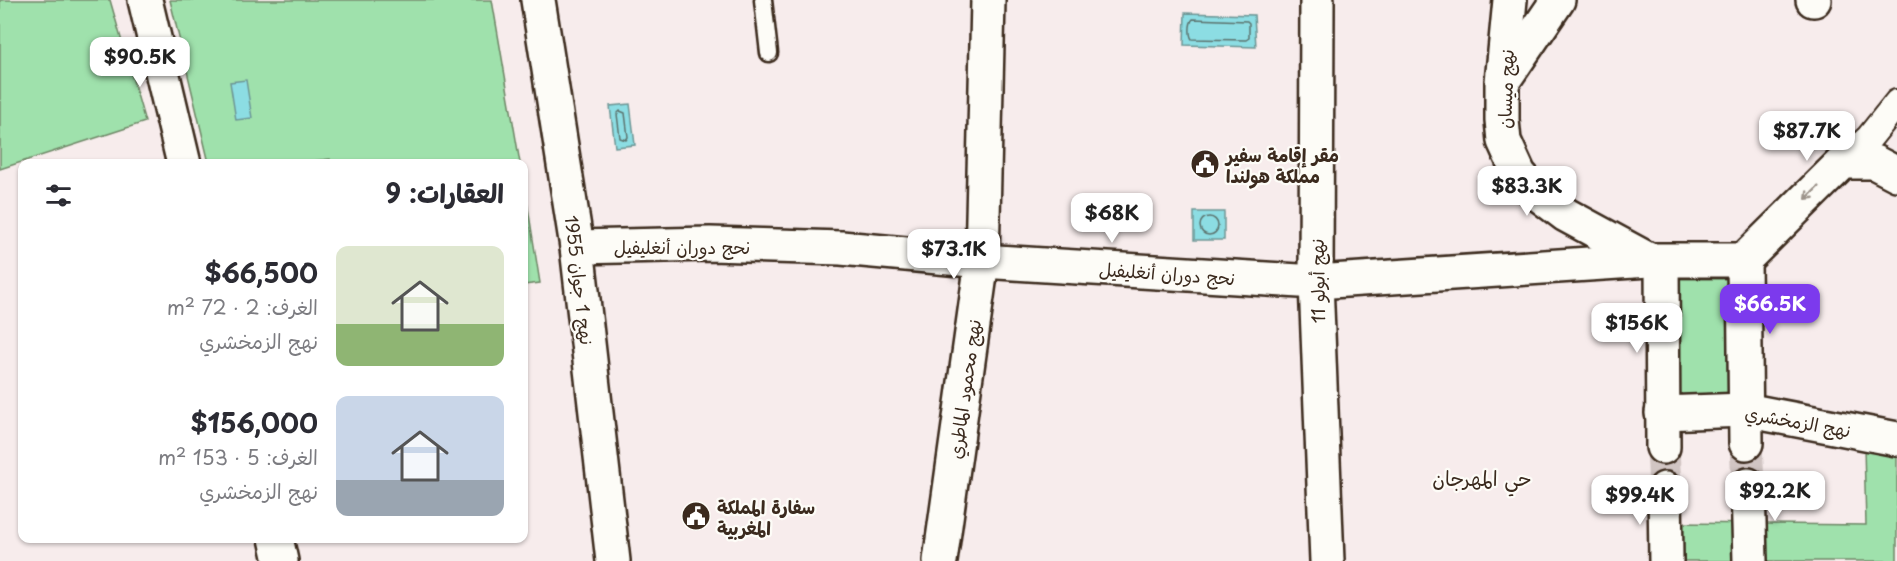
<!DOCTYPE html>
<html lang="ar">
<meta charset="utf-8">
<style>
body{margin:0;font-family:"Playpen Sans","Playpen Sans Arabic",sans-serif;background:#f7f7f7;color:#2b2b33;direction:rtl;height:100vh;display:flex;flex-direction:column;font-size:22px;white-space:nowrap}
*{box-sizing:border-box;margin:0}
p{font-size:20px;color:#7c7c81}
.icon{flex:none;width:33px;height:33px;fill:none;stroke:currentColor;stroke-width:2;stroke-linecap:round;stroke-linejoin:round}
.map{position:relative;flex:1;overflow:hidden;direction:ltr}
.details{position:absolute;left:18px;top:159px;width:510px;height:384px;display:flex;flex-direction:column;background:#fff;border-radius:12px;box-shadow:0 2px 4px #0004;direction:rtl}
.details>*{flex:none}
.price{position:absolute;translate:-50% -51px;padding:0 14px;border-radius:12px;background:#fff;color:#222;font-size:20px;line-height:39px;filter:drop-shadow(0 2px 3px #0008)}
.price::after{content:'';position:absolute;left:50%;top:36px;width:18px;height:14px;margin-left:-9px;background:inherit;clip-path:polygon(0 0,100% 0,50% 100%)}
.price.selected{background:#7c3aed;color:#fff}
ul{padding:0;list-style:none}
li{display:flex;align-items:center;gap:18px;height:150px;padding:0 24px}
li span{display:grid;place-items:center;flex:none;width:168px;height:120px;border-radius:12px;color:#555}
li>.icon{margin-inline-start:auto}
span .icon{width:72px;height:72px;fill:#fffc;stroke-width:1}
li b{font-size:26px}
h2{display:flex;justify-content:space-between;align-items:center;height:72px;padding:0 24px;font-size:26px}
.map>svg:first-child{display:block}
.green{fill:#9fe1ac;stroke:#6d8665;stroke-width:1.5}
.water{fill:#8cdde3;stroke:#6c9594;stroke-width:1.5}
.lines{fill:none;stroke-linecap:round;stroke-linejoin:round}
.shore{stroke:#5b726d;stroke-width:1.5}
.minor-tunnel{stroke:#d1c5c3;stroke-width:33;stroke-dasharray:33 16;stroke-linecap:butt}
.service-casing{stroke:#3b2a1e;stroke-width:21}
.pedestrian-casing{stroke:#3b2a1e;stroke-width:30}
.minor-casing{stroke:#3b2a1e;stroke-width:38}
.tertiary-casing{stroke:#3b2a1e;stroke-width:38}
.service{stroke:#fdfcf7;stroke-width:16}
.pedestrian{stroke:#fdfcf7;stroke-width:26}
.minor{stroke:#fdfcf7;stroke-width:33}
.tertiary{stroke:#fdfcf7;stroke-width:33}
.oneway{stroke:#9c938a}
.labels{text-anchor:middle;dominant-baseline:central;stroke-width:4.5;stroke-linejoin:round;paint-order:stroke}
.street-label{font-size:18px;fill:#3b2a1e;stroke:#fdfcf7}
.poi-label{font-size:18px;font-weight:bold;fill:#3b2a1e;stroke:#fdfcf7;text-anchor:start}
.neighbourhood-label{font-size:20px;fill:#3b2a1e;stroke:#fdfcf7}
</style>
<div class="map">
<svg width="1897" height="561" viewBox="0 0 1897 561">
<rect width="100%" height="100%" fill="#f7ecec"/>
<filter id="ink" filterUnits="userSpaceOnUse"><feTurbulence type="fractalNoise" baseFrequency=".0167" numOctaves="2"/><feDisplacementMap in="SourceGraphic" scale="12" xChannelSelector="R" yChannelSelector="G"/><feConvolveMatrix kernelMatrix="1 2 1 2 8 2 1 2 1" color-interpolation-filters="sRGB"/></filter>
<g filter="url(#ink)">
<g class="green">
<path d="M0 0H110L145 122 0 169Z"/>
<path d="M170 0H492L520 163 331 164 330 159 283 164 209 163Z"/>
<path d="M524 183 540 283 524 285Z"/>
<path d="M1672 279H1741L1742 404 1674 405Z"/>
<path d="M1864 447 1897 452V561H1678L1677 523 1866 525Z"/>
</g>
<g class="water">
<path d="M1185 13 1254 15 1256 47 1184 45Z"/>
<path d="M246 80 252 118 236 120 230 82Z"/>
<path d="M630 104 635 145 615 147 610 106Z"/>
<rect x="1194" y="212" width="30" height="28"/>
</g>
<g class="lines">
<g class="shore">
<path d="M1193 19 1247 21 1249 23V38L1246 40 1192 39C1189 35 1189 23 1193 19Z"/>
<path d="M620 111 625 113 628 137 626 140 620 138 617 114Z"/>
<circle cx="1209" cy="226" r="9"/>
</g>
<g class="minor-tunnel">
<path d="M1746 443 1748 485"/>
<path d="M1663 447 1665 489"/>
</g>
<g class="service-casing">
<path id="service" d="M763 0 769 53"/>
</g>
<g class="pedestrian-casing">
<path id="pedestrian" d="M1843 162 1869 138 1897 103"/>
</g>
<g class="minor-casing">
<g id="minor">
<path d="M145 0 184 164"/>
<path d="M1317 0 1316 282 1327 561"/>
<path d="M1510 0 1502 82V120L1504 141 1519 174 1533 190 1566 215 1649 260H1744"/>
<path d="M1813 0H1814"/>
<path d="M1505 78 1558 0"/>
<path d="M577 247 710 244 841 248 982 261 1316 282 1649 260"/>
<path d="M1744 260 1843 162H1874L1897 174"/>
<path d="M1744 260 1746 443"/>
<path d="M1662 261 1663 447"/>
<path d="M1662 413 1745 410 1897 439"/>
<path d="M1748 485 1750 561"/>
<path d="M1665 489 1666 561"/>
<path d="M276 538 281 561"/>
<path d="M940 561 982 261 988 0"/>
</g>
</g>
<g class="tertiary-casing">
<path id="tertiary" d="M538 0 577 247 613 561"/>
</g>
<use href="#service" class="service"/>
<use href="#pedestrian" class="pedestrian"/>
<use href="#minor" class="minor"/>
<use href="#tertiary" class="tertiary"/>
</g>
<defs><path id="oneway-shaft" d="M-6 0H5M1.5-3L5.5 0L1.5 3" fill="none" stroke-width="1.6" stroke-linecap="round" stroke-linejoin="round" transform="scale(1.5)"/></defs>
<use class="oneway" href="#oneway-shaft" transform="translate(1812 193) rotate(135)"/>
</g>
<defs>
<g id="civic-disc" transform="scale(1.5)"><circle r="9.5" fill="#3b2a1e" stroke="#fdfcf7"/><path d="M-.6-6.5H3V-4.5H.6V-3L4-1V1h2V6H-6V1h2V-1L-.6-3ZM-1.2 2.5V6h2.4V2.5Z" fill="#fff"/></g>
</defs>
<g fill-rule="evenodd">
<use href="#civic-disc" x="1205" y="164"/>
<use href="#civic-disc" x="696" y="516"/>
</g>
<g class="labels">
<g class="street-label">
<text transform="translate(1505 89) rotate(-88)">نهج ميسان</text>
<text x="682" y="246">نحج دوران أنغليفيل</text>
<text transform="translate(1167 273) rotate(4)">نحج دوران أنغليفيل</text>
<text transform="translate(580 280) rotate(83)">نهج 1 جوان 1955</text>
<text transform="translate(1317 281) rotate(-91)">نهج أبولو 11</text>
<text transform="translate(964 389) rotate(-82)">نهج محمود الماطري</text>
<text transform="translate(1798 421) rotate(10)">نهج الزمخشري</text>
</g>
<g class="poi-label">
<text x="1226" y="154">مقر إقامة سفير<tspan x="1226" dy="21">مملكة هولندا</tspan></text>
<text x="717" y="506">سفارة المملكة<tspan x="717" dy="21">المغربية</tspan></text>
</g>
<g class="neighbourhood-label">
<text x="1482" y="478">حي المهرجان</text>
</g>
</g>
</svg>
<b class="price" style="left:140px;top:88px">$90.5K</b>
<b class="price" style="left:1807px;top:162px">$87.7K</b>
<b class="price" style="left:1527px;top:217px">$83.3K</b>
<b class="price" style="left:1112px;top:244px">$68K</b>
<b class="price" style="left:954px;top:280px">$73.1K</b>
<b class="price selected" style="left:1770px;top:335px">$66.5K</b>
<b class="price" style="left:1637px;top:354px">$156K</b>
<b class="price" style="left:1775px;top:522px">$92.2K</b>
<b class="price" style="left:1640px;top:526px">$99.4K</b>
<section class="details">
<h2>العقارات: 9<svg class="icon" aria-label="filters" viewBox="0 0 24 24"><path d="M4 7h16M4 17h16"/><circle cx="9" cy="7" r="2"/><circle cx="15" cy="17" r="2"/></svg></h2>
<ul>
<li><span style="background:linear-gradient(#dfe7d0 65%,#8fb573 0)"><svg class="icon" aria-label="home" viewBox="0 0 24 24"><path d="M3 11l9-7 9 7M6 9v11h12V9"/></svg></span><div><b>$66,500</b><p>الغرف: 2 · 72 m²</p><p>نهج الزمخشري</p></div></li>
<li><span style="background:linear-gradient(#c9d6e8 70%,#9aa5b1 0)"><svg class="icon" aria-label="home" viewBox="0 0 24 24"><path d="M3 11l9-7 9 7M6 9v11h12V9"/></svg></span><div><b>$156,000</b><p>الغرف: 5 · 153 m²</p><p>نهج الزمخشري</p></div></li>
</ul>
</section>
</div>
